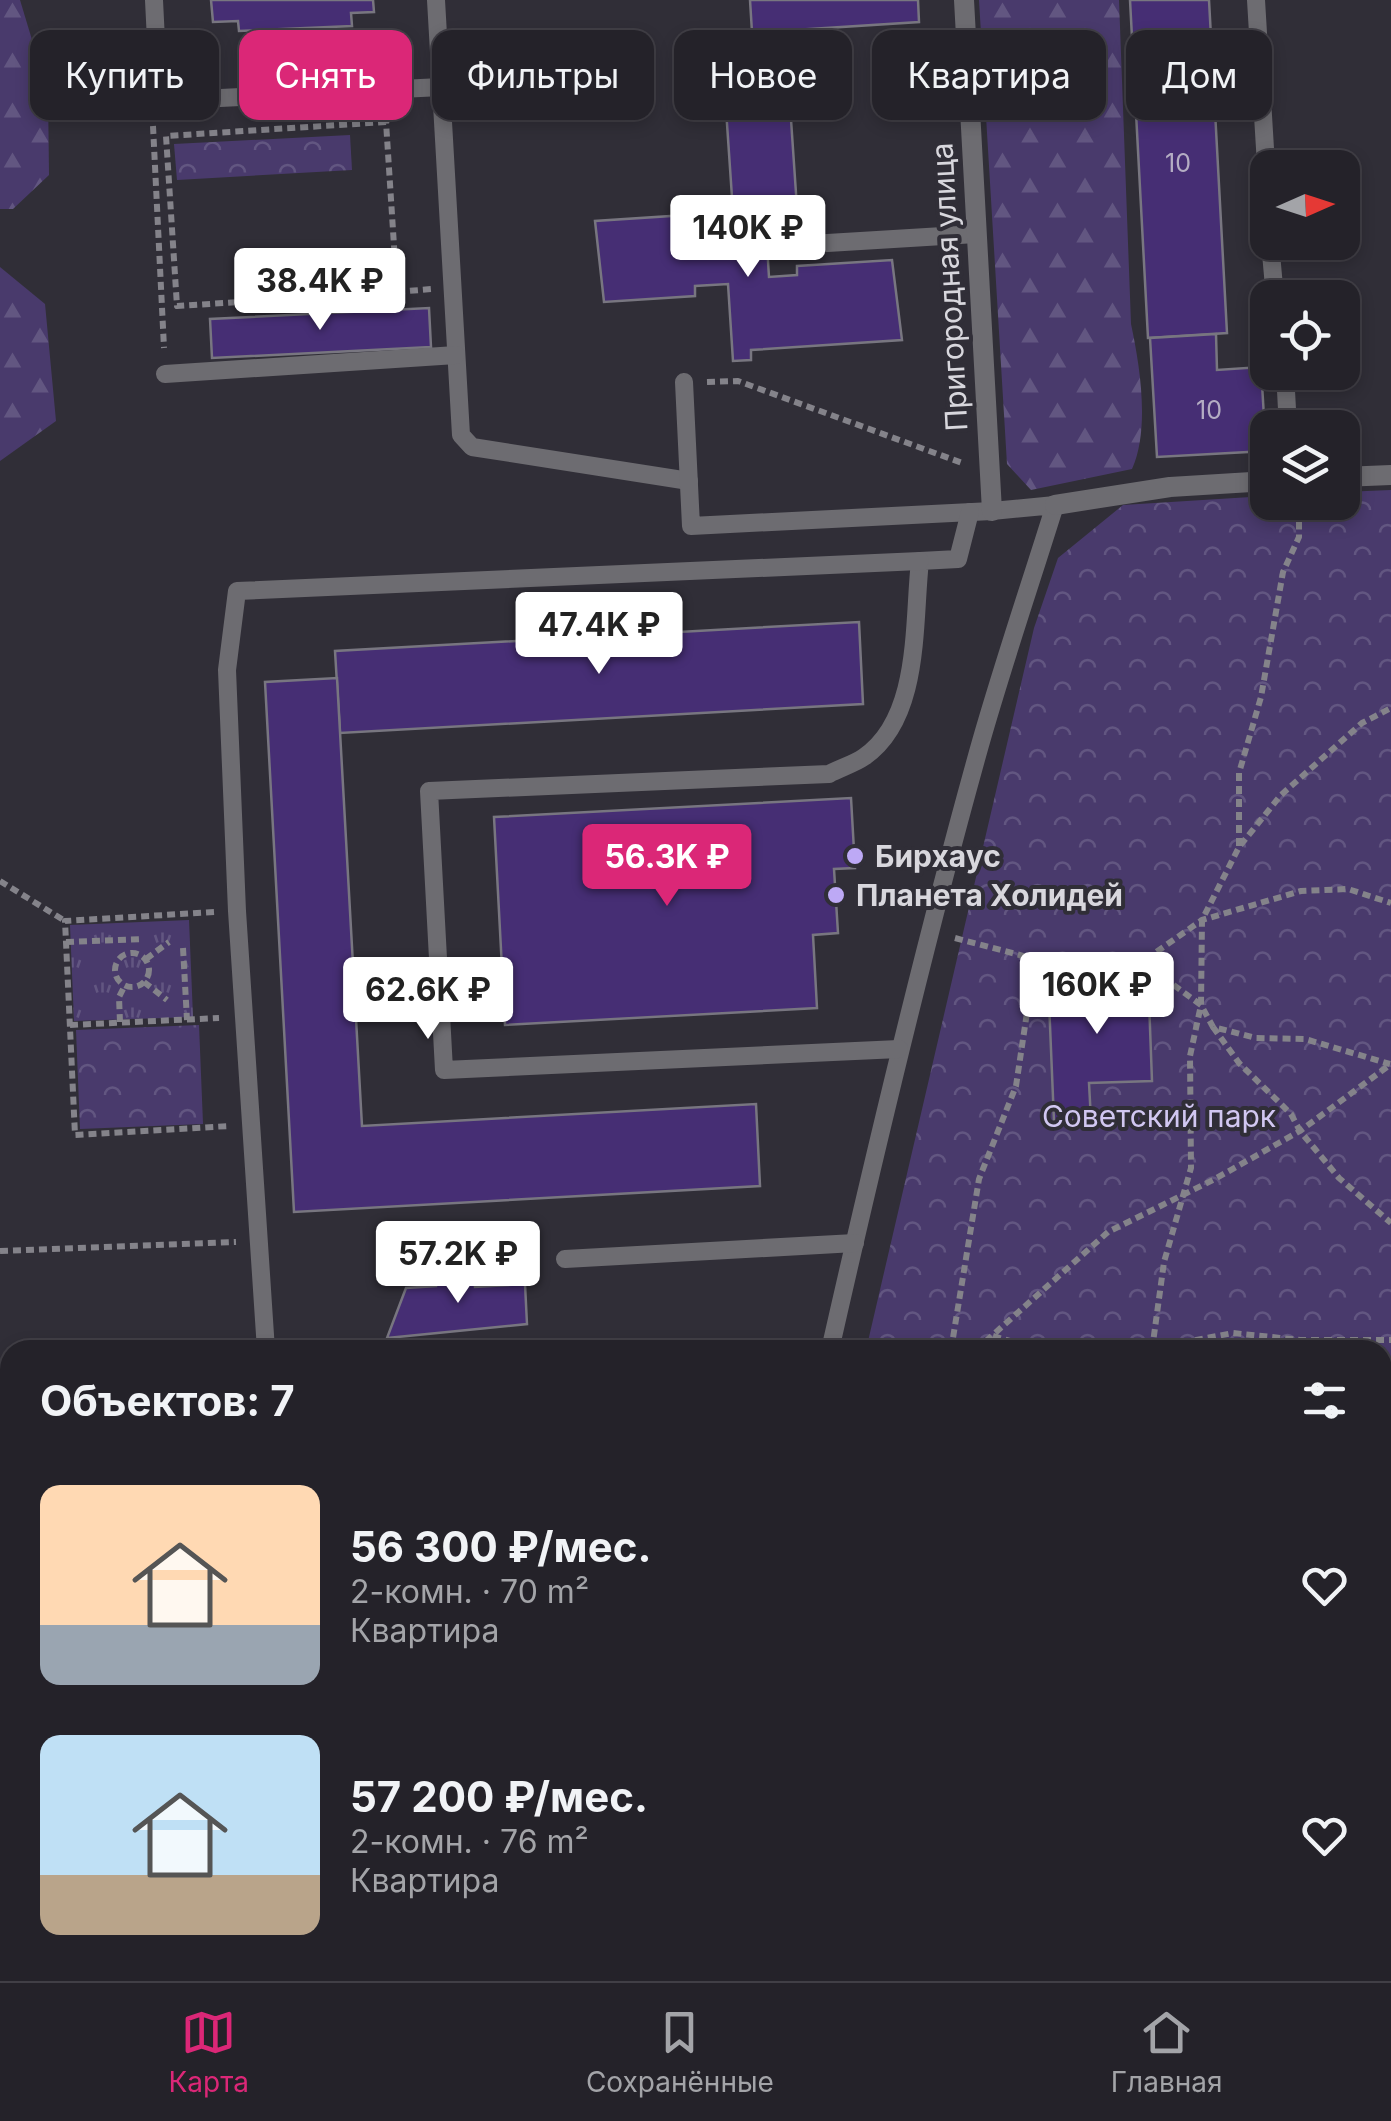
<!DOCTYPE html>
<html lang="ru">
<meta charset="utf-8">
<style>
body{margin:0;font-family:Inter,sans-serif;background:#302f35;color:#f1f3f6;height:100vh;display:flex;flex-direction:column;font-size:38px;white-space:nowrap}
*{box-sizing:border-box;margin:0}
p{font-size:32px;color:#a3a4a8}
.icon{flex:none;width:55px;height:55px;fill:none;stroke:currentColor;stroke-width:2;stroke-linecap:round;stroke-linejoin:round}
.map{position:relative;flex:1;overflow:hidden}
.drawer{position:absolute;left:0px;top:1340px;width:1392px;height:642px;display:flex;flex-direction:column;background:#242229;border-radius:30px 30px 0 0;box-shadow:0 5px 15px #0003,0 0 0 2px #413f46}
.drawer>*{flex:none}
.guide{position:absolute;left:30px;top:30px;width:1332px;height:90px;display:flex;gap:20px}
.needle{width:65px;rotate:87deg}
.tools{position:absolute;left:1250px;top:150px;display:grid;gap:20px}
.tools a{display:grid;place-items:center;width:110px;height:110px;border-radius:20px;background:#242229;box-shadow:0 5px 15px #0003,0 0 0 2px #413f46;font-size:50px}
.price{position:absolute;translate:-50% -85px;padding:0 22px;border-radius:10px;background:#fff;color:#222;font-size:32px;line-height:65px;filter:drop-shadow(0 2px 5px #0008)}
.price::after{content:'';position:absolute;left:50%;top:60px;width:30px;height:22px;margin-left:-15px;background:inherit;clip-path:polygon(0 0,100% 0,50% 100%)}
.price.on{background:#db2777;color:#fff}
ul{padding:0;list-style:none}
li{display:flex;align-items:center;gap:30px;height:250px;padding:0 40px}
li span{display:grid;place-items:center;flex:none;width:280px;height:200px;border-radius:20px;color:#555}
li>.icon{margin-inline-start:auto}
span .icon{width:120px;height:120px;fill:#fffc;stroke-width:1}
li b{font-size:42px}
h2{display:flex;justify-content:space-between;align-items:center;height:120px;padding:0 40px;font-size:42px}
.tag{padding:0 35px;border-radius:20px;background:#242229;box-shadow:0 5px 15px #0003,0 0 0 2px #413f46;font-size:35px;line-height:90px}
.tag.on{background:#db2777;color:#fff}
.menu{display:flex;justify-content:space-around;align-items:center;height:140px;border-top:2px solid #413f46;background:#242229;font-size:28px;color:#a3a4a8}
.menu a{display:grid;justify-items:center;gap:5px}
.menu .on{color:#db2777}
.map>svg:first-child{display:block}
.grass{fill:url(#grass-tufts)}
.forest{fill:url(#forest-firs)}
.park{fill:url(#park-crowns)}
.building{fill:#462e74;stroke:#787680;stroke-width:2.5}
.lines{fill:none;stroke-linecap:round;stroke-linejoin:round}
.path{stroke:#84838a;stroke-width:6;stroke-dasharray:8 5;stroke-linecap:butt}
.lane{stroke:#6d6c71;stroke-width:18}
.street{stroke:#6d6c71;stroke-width:20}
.poi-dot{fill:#bda9f5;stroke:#302e37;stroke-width:4}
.labels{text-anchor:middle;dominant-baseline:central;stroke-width:8;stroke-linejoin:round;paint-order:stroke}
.number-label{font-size:25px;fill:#b4adc3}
.street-label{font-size:30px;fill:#d8d7dd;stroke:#302e37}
.poi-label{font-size:30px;font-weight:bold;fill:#d8d7dd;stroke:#302e37;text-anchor:start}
.park-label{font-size:30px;fill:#d1c7f1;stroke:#302e37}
</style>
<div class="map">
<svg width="1391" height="1981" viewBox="0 0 1391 1981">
<defs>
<pattern id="grass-tufts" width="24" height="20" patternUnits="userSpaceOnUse" patternTransform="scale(2.5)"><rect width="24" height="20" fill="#493a6c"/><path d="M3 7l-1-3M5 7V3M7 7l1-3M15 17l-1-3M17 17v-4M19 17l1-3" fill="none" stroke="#625681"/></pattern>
<pattern id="forest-firs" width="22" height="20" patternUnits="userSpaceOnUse" patternTransform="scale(2.5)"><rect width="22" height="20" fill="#493a6c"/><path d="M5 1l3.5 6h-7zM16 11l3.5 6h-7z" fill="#625681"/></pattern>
<pattern id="park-crowns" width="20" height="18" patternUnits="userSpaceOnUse" patternTransform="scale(2.5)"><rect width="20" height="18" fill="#493a6c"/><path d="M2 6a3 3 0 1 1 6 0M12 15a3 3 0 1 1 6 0" fill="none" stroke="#625681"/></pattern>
</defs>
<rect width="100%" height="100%" fill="#302e37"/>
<path class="grass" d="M189 920 193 1017 74 1021 70 925Z"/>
<g class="forest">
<path d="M0 0H20L48 93 49 175 13 209H0Z"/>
<path d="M979 0H1119L1131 324C1140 366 1150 429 1132 469L1031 490 1007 464Z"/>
<path d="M0 267 45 304 56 421 0 461Z"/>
<path d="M0 1419 10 1434V1608L0 1615Z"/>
</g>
<g class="park">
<path d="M350 135 352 170 177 180 174 144Z"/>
<path d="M1391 490V1981H757L759 1972H1382V1350H866L1034 628 1058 558 1123 505 1267 496 1268 502H1342L1343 492Z"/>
<path d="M199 1025 203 1124 80 1129 76 1030Z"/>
</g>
<g class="building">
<path d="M211 0H373L374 12 351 13 352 26 239 31 238 21 213 22Z"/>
<path d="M750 0H918L919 22 764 32 765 47 753 48Z"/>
<path d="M1130 0H1209L1227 333 1148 338Z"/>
<path d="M785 31 797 208 765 210 764 197 747 198V211L733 212 722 50 765 47 764 32Z"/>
<path d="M764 197 769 277 797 275V266L892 260 902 340 751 350V360L733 361 728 284 695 286V296L604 302 595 221 747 211V198Z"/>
<path d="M429 308 431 347 212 358 210 319Z"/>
<path d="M1216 334 1217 370 1261 367 1266 451 1157 457 1150 338Z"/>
<path d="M859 622 863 704 340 733 335 651Z"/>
<path d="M337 678 362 1126 756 1104 760 1186 294 1212 265 682Z"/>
<path d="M851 798 855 868 834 869 838 933 813 935 817 1008 505 1025 494 817Z"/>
<path d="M1148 974 1152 1081 1089 1083 1091 1120 1054 1121 1048 978Z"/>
<path d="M474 1266 475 1287 525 1284 527 1324 387 1338 406 1288 436 1286 435 1269Z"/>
</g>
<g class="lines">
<g class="path">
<path d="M386 122 166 136 177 306 397 292 386 122 390 116"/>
<path d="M153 126 164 348"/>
<path d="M397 292 431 289"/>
<path d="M707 382 738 381 965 464"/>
<path d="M1239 846V773L1261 697 1283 572 1299 537V502"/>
<path d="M0 881 65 921"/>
<path d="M214 912 65 921 75 1135 229 1126"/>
<path d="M955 938 1035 959 1081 965 1142 962 1202 920 1301 891 1348 889 1391 903"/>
<path d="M66 942 143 939"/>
<path d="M183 948 187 1020"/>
<circle cx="132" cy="970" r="17"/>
<path d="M146 959 169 942"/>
<path d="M1142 962 1201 1005 1213 1027 1256 1038 1305 1039 1390 1064"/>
<path d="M144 982 167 1000"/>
<path d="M120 1022 119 997 125 985"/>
<path d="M70 1025 219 1018"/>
<path d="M1213 1027 1239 1063 1291 1114 1300 1131 1339 1178 1391 1223"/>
<path d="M0 1251 236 1242"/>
<path d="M993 1336 1040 1350"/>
<path d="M951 1350 979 1179 1016 1086 1035 959"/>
<path d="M976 1350 1108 1232 1213 1180 1300 1131 1391 1064"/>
<path d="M1144 1350 1233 1333 1300 1340H1391"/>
<path d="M1152 1350 1164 1262 1191 1168 1190 1056 1201 1005 1202 920 1239 847 1281 795 1362 723 1391 708"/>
<path d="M0 1434 10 1466"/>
<path d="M1391 1439 1387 1451 1391 1481"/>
<path d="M0 1465 10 1470"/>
<path d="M1382 1496 1391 1497"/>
<path d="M1382 1722 1391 1707"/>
<path d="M870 1981 873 1972"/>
<path d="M913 1981 923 1972"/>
<path d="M948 1981 950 1972"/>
</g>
<g class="lane">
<path d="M154 0 159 101 441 87 436 0"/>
<path d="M1256 0 1268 198"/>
<path d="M441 87 461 435 472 447 689 481"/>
<path d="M1270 242 1275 298"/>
<path d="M811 244 976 234"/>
<path d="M1285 372 1288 428"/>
<path d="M165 374 456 355"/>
<path d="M684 382 691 526 992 511 1055 505C1030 585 1003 664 980 745 924 945 876 1147 830 1350"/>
<path d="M899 1049 444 1070 429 791 829 774C840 768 854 764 864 757 921 718 913 623 920 561L958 559 970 512"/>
<path d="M565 1259 855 1243"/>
<path d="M266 1350 237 911 227 670 237 591 920 561"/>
<path d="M779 1350 831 1347"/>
<path d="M162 1972V1981"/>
<path d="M374 1972 375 1981"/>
<path d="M36 1981V1975L108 1972"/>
<path d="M733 1981V1972"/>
</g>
<g class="street">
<path d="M964 0 992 511"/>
<path d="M1342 477 1391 475"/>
<path d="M1055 505 1170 487 1268 481"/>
</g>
</g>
<g class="poi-dot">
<circle cx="855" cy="856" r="10"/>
<circle cx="836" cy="895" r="10"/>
</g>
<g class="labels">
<g class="number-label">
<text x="1178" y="163">10</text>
<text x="1209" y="410">10</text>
</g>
<g class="street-label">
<text transform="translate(949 287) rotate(-93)">Пригородная улица</text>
</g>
<g class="poi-label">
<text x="875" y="856">Бирхаус</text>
<text x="856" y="895">Планета Холидей</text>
</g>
<g class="park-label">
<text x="1159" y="1116">Советский парк</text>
</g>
</g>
</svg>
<div class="tools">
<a><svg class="needle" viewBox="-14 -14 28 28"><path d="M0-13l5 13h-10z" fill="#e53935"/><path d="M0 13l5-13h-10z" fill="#a3a4a8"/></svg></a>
<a><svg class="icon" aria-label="locate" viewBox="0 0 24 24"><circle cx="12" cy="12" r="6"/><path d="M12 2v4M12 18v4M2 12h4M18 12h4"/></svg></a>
<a><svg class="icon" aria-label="layers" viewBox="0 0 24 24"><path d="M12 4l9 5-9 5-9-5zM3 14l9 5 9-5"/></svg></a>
</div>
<b class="price" style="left:748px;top:280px">140K ₽</b>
<b class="price" style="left:320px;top:333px">38.4K ₽</b>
<b class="price" style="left:599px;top:677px">47.4K ₽</b>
<b class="price on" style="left:667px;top:909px">56.3K ₽</b>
<b class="price" style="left:1097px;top:1037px">160K ₽</b>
<b class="price" style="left:428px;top:1042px">62.6K ₽</b>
<b class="price" style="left:458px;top:1306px">57.2K ₽</b>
<div class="guide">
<a class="tag">Купить</a>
<a class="tag on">Снять</a>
<a class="tag">Фильтры</a>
<a class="tag">Новое</a>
<a class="tag">Квартира</a>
<a class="tag">Дом</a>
</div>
<section class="drawer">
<h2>Объектов: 7<svg class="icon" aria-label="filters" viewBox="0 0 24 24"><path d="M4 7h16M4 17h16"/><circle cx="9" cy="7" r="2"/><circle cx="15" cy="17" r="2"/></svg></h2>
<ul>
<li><span style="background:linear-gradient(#ffd9b3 70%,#9aa5b1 0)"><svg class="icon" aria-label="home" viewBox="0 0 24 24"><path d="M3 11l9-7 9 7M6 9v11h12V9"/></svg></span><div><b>56 300 ₽/мес.</b><p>2-комн. · 70 m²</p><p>Квартира</p></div><svg class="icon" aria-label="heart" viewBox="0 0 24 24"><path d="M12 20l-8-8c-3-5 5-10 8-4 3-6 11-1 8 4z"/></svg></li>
<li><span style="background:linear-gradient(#bfe0f5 70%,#b9a48a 0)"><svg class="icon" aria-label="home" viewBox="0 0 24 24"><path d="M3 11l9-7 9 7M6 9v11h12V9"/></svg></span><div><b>57 200 ₽/мес.</b><p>2-комн. · 76 m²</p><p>Квартира</p></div><svg class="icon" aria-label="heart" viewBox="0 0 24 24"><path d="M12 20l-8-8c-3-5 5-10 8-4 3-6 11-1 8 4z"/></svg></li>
</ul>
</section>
</div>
<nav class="menu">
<a class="on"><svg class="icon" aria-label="map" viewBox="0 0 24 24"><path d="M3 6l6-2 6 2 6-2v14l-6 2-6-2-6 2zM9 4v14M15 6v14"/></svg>Карта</a>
<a><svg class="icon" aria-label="saved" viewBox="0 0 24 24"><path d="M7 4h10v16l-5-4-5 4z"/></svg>Сохранённые</a>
<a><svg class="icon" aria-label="home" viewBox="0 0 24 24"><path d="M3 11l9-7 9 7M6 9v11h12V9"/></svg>Главная</a>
</nav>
